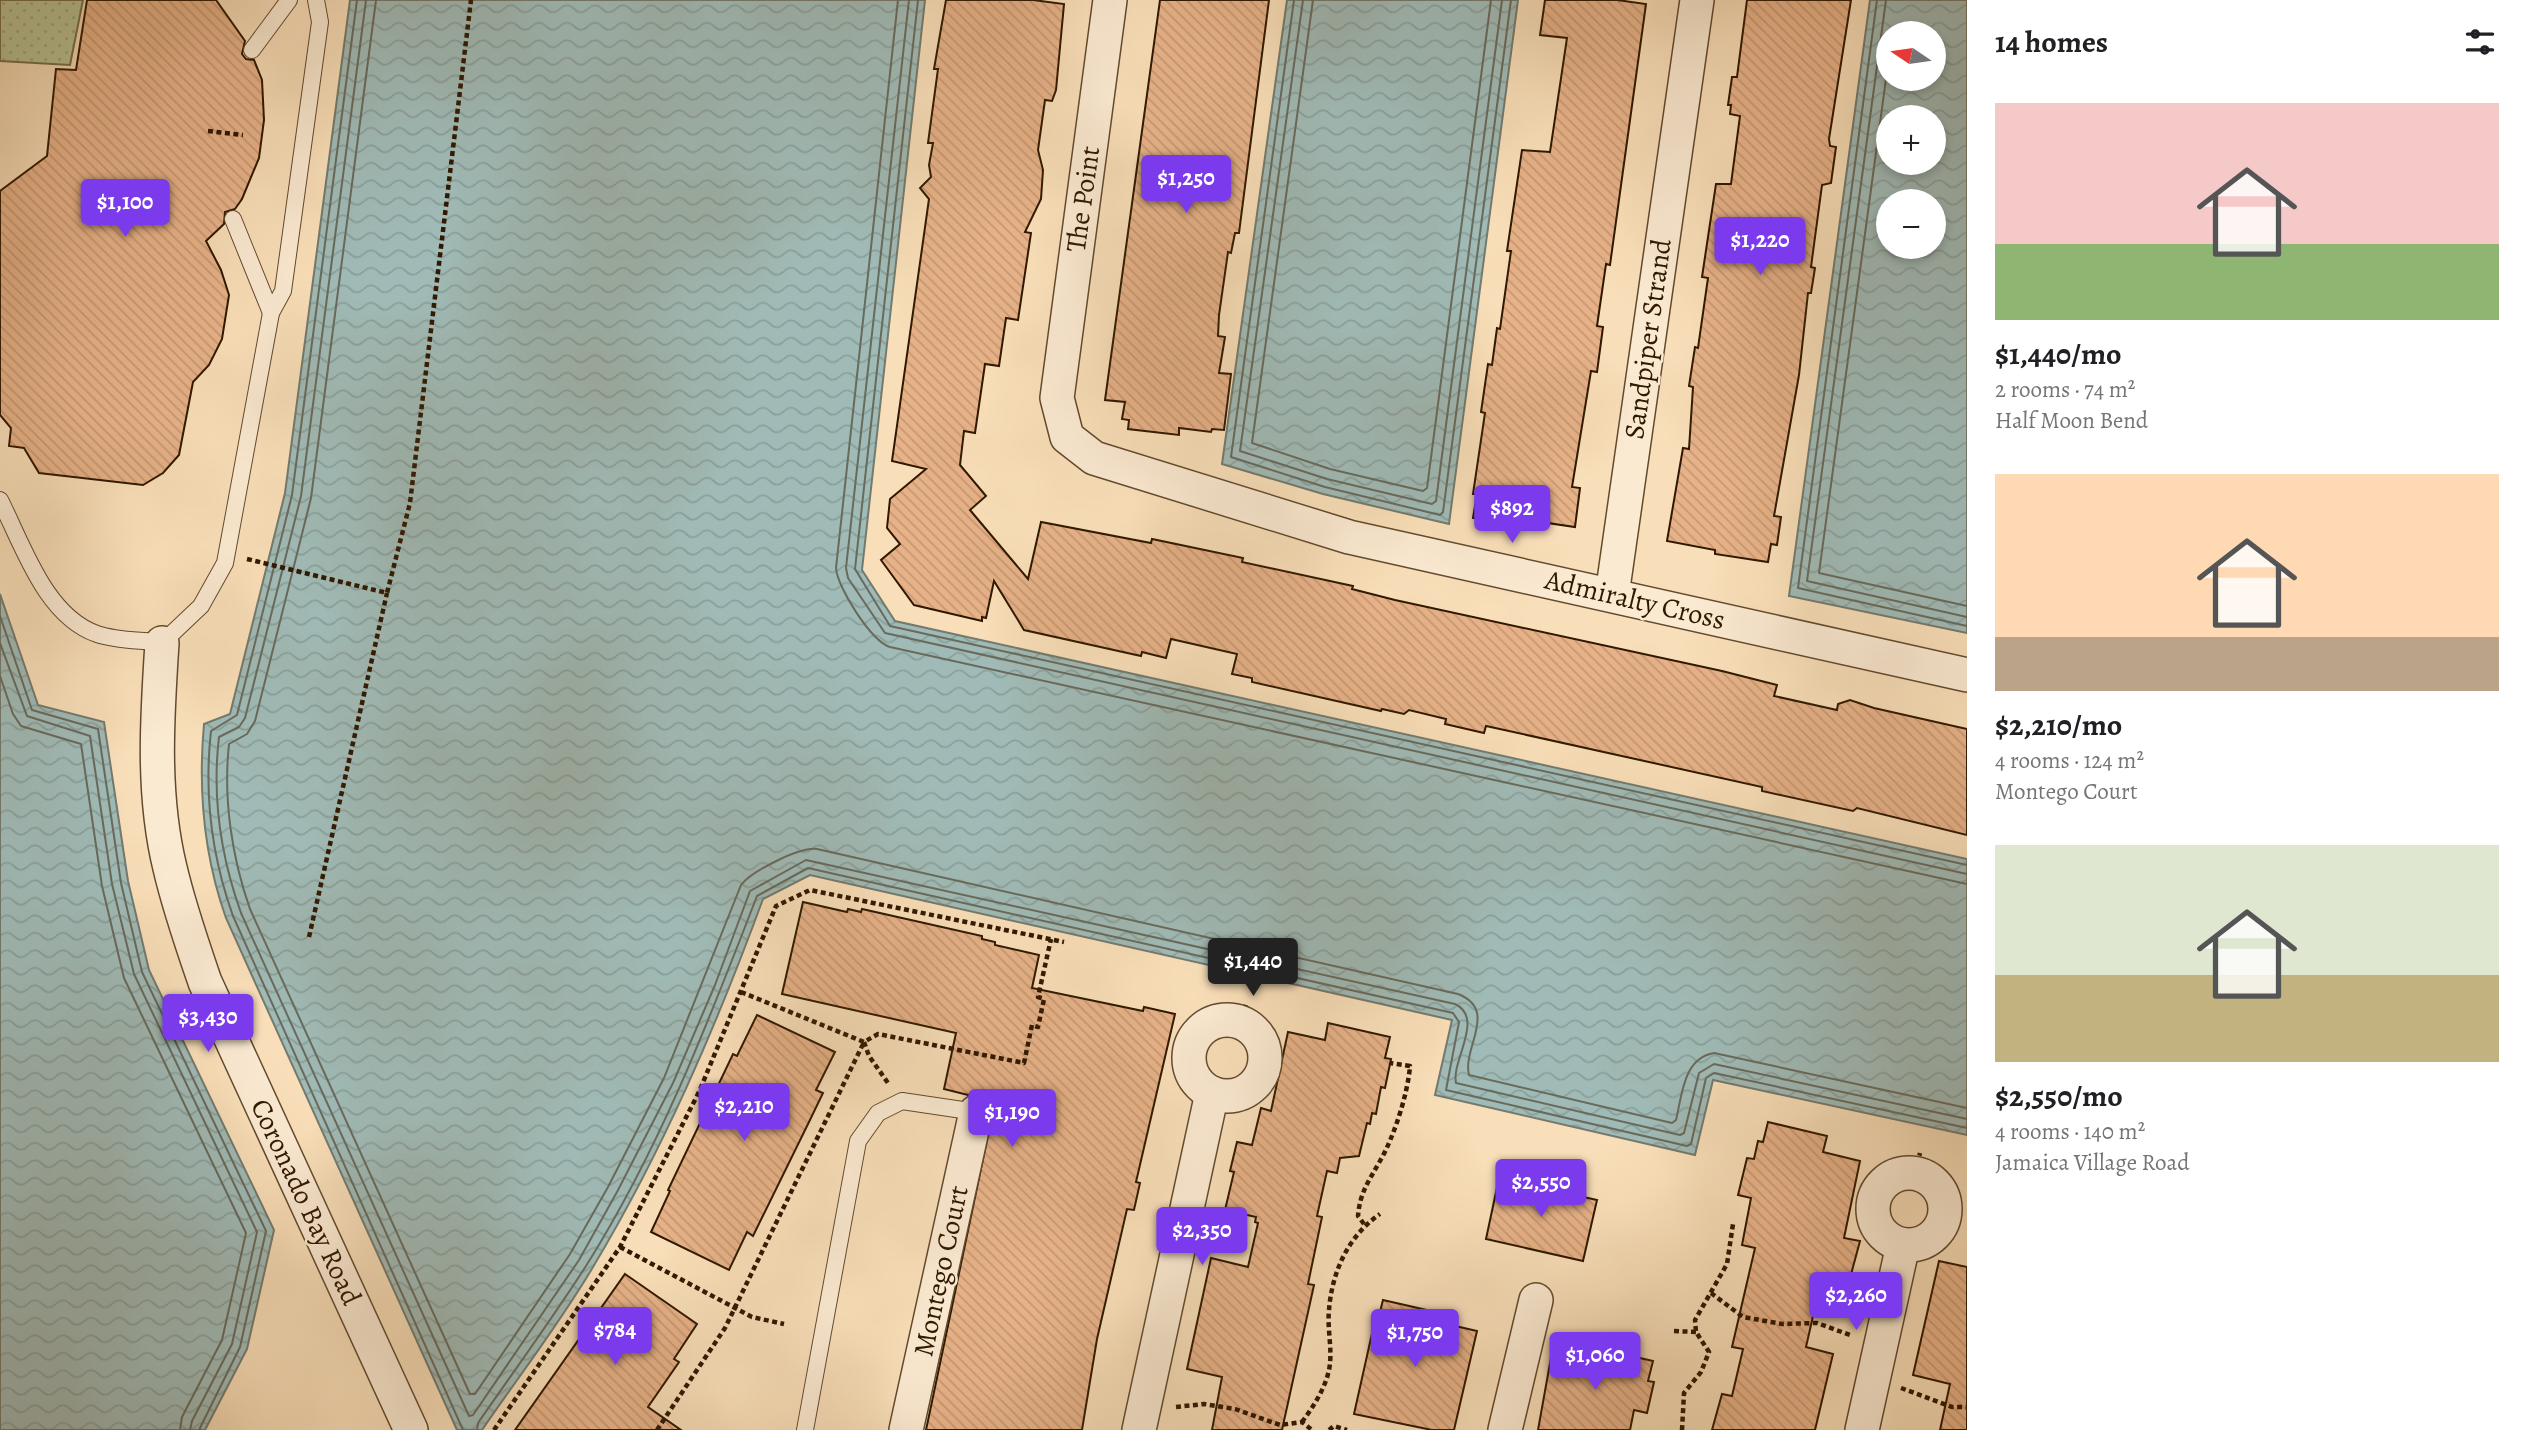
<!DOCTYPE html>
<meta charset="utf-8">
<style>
body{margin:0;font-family:Alegreya,serif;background:#f6f6f6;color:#202124;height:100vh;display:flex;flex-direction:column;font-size:26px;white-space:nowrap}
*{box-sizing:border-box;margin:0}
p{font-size:23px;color:#757577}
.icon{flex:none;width:38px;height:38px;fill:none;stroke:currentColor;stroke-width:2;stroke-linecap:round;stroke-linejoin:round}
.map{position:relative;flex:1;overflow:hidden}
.drawer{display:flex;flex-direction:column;background:#fff;width:560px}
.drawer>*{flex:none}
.needle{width:46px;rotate:283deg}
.fabs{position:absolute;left:1876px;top:21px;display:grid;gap:14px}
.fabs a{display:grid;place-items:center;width:70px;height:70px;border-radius:50%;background:#fff;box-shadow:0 4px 10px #0003;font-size:35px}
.price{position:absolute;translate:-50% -60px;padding:0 16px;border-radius:7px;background:#7c3aed;color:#fff;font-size:23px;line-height:46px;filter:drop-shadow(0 2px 4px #0008)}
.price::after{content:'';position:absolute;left:50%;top:42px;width:21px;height:16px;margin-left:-10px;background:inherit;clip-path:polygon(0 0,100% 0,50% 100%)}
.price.selected{background:#222;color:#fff}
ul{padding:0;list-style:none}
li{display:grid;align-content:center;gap:14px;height:371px;padding:0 28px}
li span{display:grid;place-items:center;height:217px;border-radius:0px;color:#555}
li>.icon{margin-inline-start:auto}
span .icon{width:126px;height:126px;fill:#fffc;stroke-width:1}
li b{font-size:30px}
h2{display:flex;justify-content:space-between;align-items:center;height:84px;padding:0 28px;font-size:30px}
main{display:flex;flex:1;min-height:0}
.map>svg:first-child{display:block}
.garden{fill:url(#garden-dots);stroke:#746e4a;stroke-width:2}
.water{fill:url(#water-waves);stroke:#737a6e;stroke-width:2;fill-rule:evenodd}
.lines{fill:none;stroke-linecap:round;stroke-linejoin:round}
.shore{stroke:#686a5c;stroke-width:2}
.building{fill:url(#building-back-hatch);stroke:#301800;stroke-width:2}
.service-casing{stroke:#624a2e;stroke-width:18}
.minor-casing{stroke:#624a2e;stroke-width:36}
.path{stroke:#301800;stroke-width:4.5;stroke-dasharray:5 3.5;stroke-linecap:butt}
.service{stroke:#fbead2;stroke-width:16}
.minor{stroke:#fbead2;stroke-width:33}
.labels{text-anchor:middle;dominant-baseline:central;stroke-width:5;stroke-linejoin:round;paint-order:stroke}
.street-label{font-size:28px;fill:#301800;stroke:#fbead2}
</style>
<main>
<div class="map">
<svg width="1967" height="1430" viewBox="0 0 1967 1430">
<defs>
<pattern id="garden-dots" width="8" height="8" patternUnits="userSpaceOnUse" patternTransform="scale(1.75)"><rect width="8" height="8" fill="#b8c394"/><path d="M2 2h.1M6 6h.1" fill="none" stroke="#9ea77e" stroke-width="1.8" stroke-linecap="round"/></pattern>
<pattern id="water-waves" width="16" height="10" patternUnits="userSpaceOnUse" patternTransform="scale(1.75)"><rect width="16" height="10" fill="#a0bbb7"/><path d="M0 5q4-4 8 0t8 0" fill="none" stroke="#8aa09c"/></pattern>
<pattern id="building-back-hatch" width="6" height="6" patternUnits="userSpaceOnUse" patternTransform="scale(1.75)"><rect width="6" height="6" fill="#e7b288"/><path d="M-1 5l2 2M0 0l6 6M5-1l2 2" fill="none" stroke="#c69874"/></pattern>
</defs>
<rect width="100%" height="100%" fill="#f9dfb9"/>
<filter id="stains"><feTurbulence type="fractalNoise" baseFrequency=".00286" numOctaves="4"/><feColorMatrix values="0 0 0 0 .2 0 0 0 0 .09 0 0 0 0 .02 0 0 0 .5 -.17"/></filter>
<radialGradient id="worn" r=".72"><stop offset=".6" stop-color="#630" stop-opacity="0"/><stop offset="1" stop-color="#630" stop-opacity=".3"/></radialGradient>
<path class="garden" d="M0 0H83L70 65 0 61Z"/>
<g class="water">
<path d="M350 0H925L862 570 895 621 1967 859V1135L1713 1080 1695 1155 1435 1095 1452 1020 810 875 763 899C716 1027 663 1150 593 1267 560 1323 519 1376 482 1430H457L226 918C204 856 198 790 204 724L230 714 285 493Z"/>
<path d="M1287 0H1518L1449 524 1323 494 1222 464Z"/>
<path d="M1870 0H1967V633L1789 596ZM1934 33V79H1888V33ZM1934 117V163H1888V117ZM1934 201V247H1888V201Z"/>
<path d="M0 594 38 705 104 722 128 881 149 970 274 1230 247 1349 205 1430H0Z"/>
</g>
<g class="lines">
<g class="shore">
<path d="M357 0 292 495 237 715 211 731C204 793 212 857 233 916L463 1430"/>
<path d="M366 0 301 496 245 718 239 727 219 737C212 796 221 857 241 913L469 1416 473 1415 579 1260 617 1192 673 1083 715 985 750 891 806 860 1455 1004C1485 1018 1451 1061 1456 1083L1680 1135 1684 1133 1699 1073 1714 1064 1967 1119"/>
<path d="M376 0 311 498 255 721 247 734 229 744C223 799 232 858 250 909L470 1394H475L570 1254 608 1187 664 1078 741 885C752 871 799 847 817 849L1458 994C1499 1010 1462 1048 1469 1075L1672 1123 1676 1120C1682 1096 1683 1058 1714 1053L1967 1108"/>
<path d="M898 0 836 568C837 587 871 641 890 647L1967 884"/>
<path d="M909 0 846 568 848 578 885 633 1967 874"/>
<path d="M918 0 855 569 890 626 1967 865"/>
<path d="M1294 0 1231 457 1325 487 1440 515 1443 512 1511 0"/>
<path d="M1303 0 1240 451 1327 479 1432 504 1436 501 1502 0"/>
<path d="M1313 0 1252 443 1330 469 1423 491 1427 488 1491 0"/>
<path d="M1877 0 1798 588 1967 626"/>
<path d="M1886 0 1807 581 1967 617"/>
<path d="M1888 64 1819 573 1967 606"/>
<path d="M0 616 32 710 98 729 121 883 142 972 266 1231 240 1347 199 1430"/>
<path d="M0 643 27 716 90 736 112 884 134 974 257 1232 232 1344 192 1421 190 1430"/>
<path d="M0 676 13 714 21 726 81 744 102 886 124 978 246 1233 222 1340 182 1417 180 1430"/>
<path d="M477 1430 478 1423C514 1371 552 1319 586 1266 659 1150 708 1023 757 896L808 868 1453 1013 1459 1022 1446 1090 1687 1146 1691 1144 1706 1078 1714 1073 1967 1128"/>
</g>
</g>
<g class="building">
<path d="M87 0H216L245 41 242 54 246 59 254 60 262 80 264 120 259 158 242 199 235 209 225 212 224 224 206 241 221 270 229 295 222 339 209 365 193 382 179 455 163 473 143 485 39 473 24 448 9 446 11 428 0 415V191L47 156 56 69 76 70Z"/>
<path d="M946 0H1033L1064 4 1056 90 1052 101 1045 100 1038 150 1043 170 1041 199 1025 232 1031 233 1018 320 1006 318 999 366 985 364 975 433 964 431 960 465 986 496 970 510 1028 579 1041 522 1151 543 1152 539 1243 558 1242 562 1353 586 1352 589 1395 600 1722 671 1777 685 1774 696 1837 710 1838 704 1850 700 1874 708 1967 729V835L1857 808 1853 811 1762 791V787L1486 726 1484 733 1445 724 1446 719 1409 710 1404 714 1382 709 1381 711 1252 682V678L1232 674 1237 654 1171 639 1166 658 1142 652 1141 656 1024 630 994 581 986 618 982 617V621L914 605 881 560 900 544 887 528 890 499 926 469 892 461 929 199 920 188 931 177 929 165 933 143H928L938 69H934Z"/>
<path d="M1160 0H1269L1239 233H1235L1231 253 1228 252 1219 315 1218 336 1225 337 1219 373 1231 374 1224 430 1212 429 1211 432 1179 428V435L1128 429 1129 420 1122 419 1125 402 1105 400Z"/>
<path d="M1545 0H1617L1646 4 1610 265 1606 264 1597 326 1603 327 1597 372 1591 371 1572 487 1580 488 1575 527 1527 520 1526 526 1473 518 1477 494H1473L1485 413 1481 412 1488 364 1492 365 1497 328 1500 329 1511 251H1507L1522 150 1550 152 1567 38 1540 35Z"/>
<path d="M1747 0H1851L1829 139 1830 146 1836 147 1831 183 1822 185 1811 267 1815 268 1811 293H1808L1799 375 1774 516 1781 517 1777 545 1771 544 1768 562 1715 554V550L1667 541 1683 448 1689 449 1693 387 1689 386 1695 347 1698 348 1708 278 1702 277 1716 184H1731L1740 116 1730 114 1731 105H1728L1732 77H1737Z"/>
<path d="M803 902 847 912 848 909 861 912 862 909 982 936V939L995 942V945L1039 955 1032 988 1143 1011 1144 1007 1175 1014 1136 1182 1140 1183 1134 1210 1127 1209 1097 1339 1082 1430H926L994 1107 993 1100 981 1093 968 1095 944 1089 956 1033 782 994Z"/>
<path d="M757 1015 835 1052 816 1090 823 1093 808 1124 753 1236 747 1232 729 1270 651 1232 670 1191 668 1190 733 1054 737 1056Z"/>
<path d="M1328 1023 1390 1037 1385 1058 1391 1059 1385 1088 1381 1087 1376 1114 1372 1113 1370 1124 1367 1123 1359 1156 1340 1158 1337 1173 1327 1171 1317 1216 1322 1217 1308 1284 1314 1285 1282 1430H1212L1222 1377 1187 1369 1211 1258 1248 1267 1258 1223 1255 1222 1256 1217 1225 1210 1234 1172 1230 1171 1237 1142 1252 1145 1261 1108 1271 1111 1288 1032 1325 1040Z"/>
<path d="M1768 1122 1827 1136 1823 1152 1860 1161 1844 1238 1860 1241 1842 1308 1816 1303 1806 1347 1833 1354 1815 1430H1712L1722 1394 1732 1396 1743 1349 1732 1347 1755 1248 1742 1245 1751 1198 1738 1195 1747 1158 1754 1159 1758 1141 1763 1142Z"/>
<path d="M1499 1178 1597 1200 1583 1261 1486 1239Z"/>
<path d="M1939 1261 1967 1267V1430H1940L1950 1384 1913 1375Z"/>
<path d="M625 1274 697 1324 674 1359 679 1362 648 1407 681 1430H515Z"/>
<path d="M1383 1300 1440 1313 1438 1322 1477 1331 1454 1430H1432L1354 1414 1377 1311 1380 1312Z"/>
<path d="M1592 1347 1653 1361 1648 1381 1654 1382 1647 1413 1634 1410 1630 1430H1538L1552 1352 1589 1360Z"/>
</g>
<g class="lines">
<g class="service-casing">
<g id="service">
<path d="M252 50 289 0"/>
<path d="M233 219 271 313"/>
<path d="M0 500C23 545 45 616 97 634 117 641 142 640 162 643L201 606 225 563 271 313 283 291 320 22 316 0"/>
<path d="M805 1430 858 1141 878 1113 902 1101 976 1112"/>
</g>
</g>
<g class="minor-casing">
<g id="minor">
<path d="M1110 0 1057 398 1067 437 1094 458 1349 537 1967 675"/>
<path d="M1612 595 1697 0"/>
<path d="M162 643C157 718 152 795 170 868 179 907 192 944 205 982L411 1430"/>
<circle cx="1227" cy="1058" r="38"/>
<circle cx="1909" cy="1209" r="36"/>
<path d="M906 1430 976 1112"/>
<path d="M1139 1430 1212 1093"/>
<path d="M1505 1430 1536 1300"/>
<path d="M1862 1430 1903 1245"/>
</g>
</g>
<g class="path">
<path d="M208 131 243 135"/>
<path d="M247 559 387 593 410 503 471 0"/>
<path d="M309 937 387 593"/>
<path d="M741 992 864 1042 878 1034 1024 1063 1032 1025 1038 1027 1044 999 1038 997 1051 939"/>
<path d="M1241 1022 1246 1005"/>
<path d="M864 1042 869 1056 888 1083"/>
<path d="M1915 1172 1920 1153"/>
<path d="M1364 1224 1358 1216C1360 1192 1369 1181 1380 1161 1394 1137 1408 1093 1410 1066L1390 1063"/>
<path d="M620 1247 752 1317 784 1324"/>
<path d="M1711 1293 1743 1317 1782 1324 1817 1323 1850 1335"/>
<path d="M1674 1331 1696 1332"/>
<path d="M1901 1388 1952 1407H1967"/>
<path d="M1176 1407 1204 1404 1235 1409 1280 1425 1302 1422 1312 1430"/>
<path d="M1302 1422C1313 1407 1325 1389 1329 1370 1333 1351 1327 1330 1329 1310 1332 1272 1348 1236 1380 1214"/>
<path d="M494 1430 620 1247 699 1092 776 906 810 890 1064 942"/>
<path d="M657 1430 725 1328 864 1042"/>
<path d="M1329 1430 1334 1426 1347 1430"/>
<path d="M1682 1430 1684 1393 1701 1372 1709 1352 1696 1332 1695 1320 1727 1264 1733 1224"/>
</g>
<use href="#service" class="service"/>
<use href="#minor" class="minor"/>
</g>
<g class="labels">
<g class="street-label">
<text transform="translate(1083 199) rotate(-82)">The Point</text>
<text transform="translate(1648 339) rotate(-82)">Sandpiper Strand</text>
<text transform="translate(1635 600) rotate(13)">Admiralty Cross</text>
<text transform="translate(306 1202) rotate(65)">Coronado Bay Road</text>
<text transform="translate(941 1271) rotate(-78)">Montego Court</text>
</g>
</g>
<rect width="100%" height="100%" filter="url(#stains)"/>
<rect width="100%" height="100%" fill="url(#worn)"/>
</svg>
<div class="fabs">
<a><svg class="needle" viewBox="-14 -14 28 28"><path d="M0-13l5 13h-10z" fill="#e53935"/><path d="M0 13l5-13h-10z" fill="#757577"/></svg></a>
<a>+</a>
<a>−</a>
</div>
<b class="price" style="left:1186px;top:215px">$1,250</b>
<b class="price" style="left:125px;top:239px">$1,100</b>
<b class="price" style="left:1760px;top:277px">$1,220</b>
<b class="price" style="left:1512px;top:545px">$892</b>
<b class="price selected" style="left:1253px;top:998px">$1,440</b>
<b class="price" style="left:208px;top:1054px">$3,430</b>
<b class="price" style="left:744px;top:1143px">$2,210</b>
<b class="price" style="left:1012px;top:1149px">$1,190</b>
<b class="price" style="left:1541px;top:1219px">$2,550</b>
<b class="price" style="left:1202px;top:1267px">$2,350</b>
<b class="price" style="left:1856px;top:1332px">$2,260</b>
<b class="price" style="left:615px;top:1367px">$784</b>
<b class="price" style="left:1415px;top:1369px">$1,750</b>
<b class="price" style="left:1595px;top:1392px">$1,060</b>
</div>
<section class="drawer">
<h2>14 homes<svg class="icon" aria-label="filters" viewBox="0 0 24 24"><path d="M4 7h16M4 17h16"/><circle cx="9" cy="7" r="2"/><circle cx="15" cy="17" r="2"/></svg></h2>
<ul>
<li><span style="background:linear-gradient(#f6c9c9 65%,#8fb573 0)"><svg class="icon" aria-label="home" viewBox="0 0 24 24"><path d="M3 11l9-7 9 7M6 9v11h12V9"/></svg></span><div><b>$1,440/mo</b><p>2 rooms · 74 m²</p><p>Half Moon Bend</p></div></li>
<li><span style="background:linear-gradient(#ffd9b3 75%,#b9a48a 0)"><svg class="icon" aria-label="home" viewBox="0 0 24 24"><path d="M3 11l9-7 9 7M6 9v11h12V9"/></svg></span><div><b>$2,210/mo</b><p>4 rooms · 124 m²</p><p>Montego Court</p></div></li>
<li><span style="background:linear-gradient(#dfe7d0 60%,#c2b280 0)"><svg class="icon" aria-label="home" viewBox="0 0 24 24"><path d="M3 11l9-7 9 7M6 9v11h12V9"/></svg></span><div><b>$2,550/mo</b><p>4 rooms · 140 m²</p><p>Jamaica Village Road</p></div></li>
</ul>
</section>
</main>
